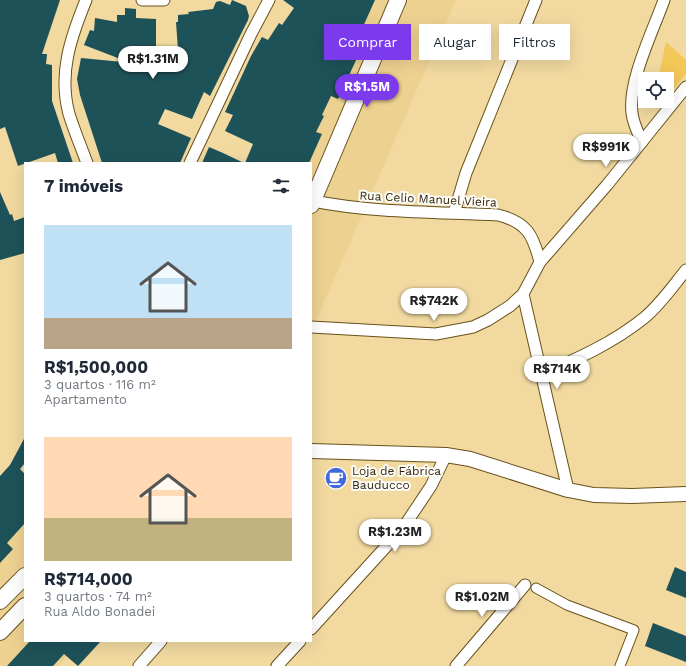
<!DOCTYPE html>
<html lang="pt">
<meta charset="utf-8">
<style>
body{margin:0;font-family:"Work Sans",sans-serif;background:#f2f2f3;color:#1f2937;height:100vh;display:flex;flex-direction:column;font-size:15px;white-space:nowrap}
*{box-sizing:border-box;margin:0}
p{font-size:13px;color:#747a83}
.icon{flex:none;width:22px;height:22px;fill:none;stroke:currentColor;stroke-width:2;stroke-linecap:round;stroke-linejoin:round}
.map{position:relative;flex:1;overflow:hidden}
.side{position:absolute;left:24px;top:162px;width:288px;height:480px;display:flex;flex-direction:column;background:#fff;border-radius:0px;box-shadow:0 4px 16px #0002}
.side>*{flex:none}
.banner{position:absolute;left:324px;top:24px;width:302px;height:36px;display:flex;gap:8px}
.buttons{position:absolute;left:638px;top:72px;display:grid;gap:8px}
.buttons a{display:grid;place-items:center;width:36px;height:36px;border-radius:0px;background:#fff;box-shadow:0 4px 16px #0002;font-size:20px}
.price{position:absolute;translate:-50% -34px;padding:0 9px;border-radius:14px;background:#fff;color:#222;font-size:13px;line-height:26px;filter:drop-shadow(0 1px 2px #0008)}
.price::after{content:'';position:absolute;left:50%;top:24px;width:12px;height:9px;margin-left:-6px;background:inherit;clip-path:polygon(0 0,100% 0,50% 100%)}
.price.active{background:#7c3aed;color:#fff}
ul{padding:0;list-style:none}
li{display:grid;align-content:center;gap:8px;height:212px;padding:0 20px}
li span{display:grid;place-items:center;height:124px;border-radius:0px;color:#555}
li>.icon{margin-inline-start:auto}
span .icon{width:72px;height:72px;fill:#fffc;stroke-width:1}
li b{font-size:17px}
h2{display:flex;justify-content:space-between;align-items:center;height:48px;padding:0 20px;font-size:17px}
.chip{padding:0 14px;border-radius:0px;background:#fff;box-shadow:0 4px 16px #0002;font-size:14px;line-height:36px}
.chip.active{background:#7c3aed;color:#fff}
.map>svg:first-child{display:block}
.built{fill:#edd191}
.green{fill:#f4c759}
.building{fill:#1e5259}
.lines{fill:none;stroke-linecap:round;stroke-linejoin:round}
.pedestrian-casing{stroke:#68521b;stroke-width:11}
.minor-casing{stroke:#68521b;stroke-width:13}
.tertiary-casing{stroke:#68521b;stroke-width:16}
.secondary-casing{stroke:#68521b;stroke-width:18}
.pedestrian{stroke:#fff;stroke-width:9}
.minor{stroke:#fff;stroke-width:11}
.tertiary{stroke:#fff;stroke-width:14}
.secondary{stroke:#fff;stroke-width:16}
.labels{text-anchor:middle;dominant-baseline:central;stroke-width:4;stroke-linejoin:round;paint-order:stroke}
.street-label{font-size:12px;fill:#2f260f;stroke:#fefcf6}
.poi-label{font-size:12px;fill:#2f260f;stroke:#fefcf6;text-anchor:start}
</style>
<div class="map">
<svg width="686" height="666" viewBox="0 0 686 666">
<rect width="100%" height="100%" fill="#f1d9a0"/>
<g class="built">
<path d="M341 0H456L311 332V163H263Z"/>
<path d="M25 506V641H81L58 666H0V531Z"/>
</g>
<path class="green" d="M666 42 686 60V74L667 97V79H658Z"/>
<g class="building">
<path d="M0 0H60L42 54H47L46 64 52 65V101L73 163H58L55 153 18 166 5 127 0 129Z"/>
<path d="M232 0 246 6 249 16 248 20 210 96 204 92 192 119 165 109 158 124 191 138 180 163H102L80 95 77 79 81 58 123 62V60L84 45 90 30 94 31 95 18 117 22V15H125V8L136 9V18L156 19V62L178 50 176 22H178V15L189 14 188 12 213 9 216 2 220 1 230 5Z"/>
<path d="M283 0H375L357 40 364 43 338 99 331 96 322 115 324 116 316 132 322 134 309 163H245L253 144 225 131 233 115 225 112 251 56 262 37 268 40 279 23 282 25 294 8Z"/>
<path d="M209 147 223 153 244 163H202Z"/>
<path d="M0 192 10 215 12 214 14 221 25 217V253L0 260Z"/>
<path d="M25 437V463L20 469 25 474V523L7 543 13 549 0 563V476L10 465Z"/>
<path d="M675 567 686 572V598L666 590Z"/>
<path d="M653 623 686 636V662L645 646Z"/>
<path d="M30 641H101L78 666 64 654 53 666H7Z"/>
</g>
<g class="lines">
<g class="pedestrian-casing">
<path id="pedestrian" d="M536 588 567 605 634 630 620 666"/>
</g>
<g class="minor-casing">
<g id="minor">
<path d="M86 0C71 37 58 73 69 114 74 130 81 147 87 163"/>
<path d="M142 0H164"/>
<path d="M642 142C638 133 633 123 632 113 628 81 653 31 664 0"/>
<path d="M190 163 251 34 269 0"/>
<path d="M313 201C374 213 436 212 498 215 527 222 533 235 540 262"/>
<path d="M454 213 466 173 536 0"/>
<path d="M523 294 568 490"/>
<path d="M311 327 436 334 473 327 488 320 510 306 523 294 540 262 607 185 686 87"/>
<path d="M542 374C577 359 613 343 644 318 660 305 673 286 686 270"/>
<path d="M311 629 403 528 431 486 446 455"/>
<path d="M139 666 161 641"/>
<path d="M277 666 300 641"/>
<path d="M456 666 525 585"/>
</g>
</g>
<g class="tertiary-casing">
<path id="tertiary" d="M311 451 446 455 470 459 568 490 594 495 632 496 686 494"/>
</g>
<g class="secondary-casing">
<g id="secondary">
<path d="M311 205 398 0"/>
<path d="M0 601 25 576"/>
<path d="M0 632 25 606"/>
</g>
</g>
<use href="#pedestrian" class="pedestrian"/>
<use href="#minor" class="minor"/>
<use href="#tertiary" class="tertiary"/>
<use href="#secondary" class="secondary"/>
</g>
<defs>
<g id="cafe-disc" transform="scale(1.15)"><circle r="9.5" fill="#4469dc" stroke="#fefcf6"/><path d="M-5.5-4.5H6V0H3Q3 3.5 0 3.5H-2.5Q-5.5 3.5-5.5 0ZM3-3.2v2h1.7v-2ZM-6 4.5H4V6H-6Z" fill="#fff"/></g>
</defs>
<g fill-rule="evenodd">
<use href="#cafe-disc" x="336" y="478"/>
</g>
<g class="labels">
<g class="street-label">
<text transform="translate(428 199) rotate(3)">Rua Celio Manuel Vieira</text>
</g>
<g class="poi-label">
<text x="352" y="471">Loja de Fábrica<tspan x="352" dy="14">Bauducco</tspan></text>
</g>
</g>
</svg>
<div class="buttons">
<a><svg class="icon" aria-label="locate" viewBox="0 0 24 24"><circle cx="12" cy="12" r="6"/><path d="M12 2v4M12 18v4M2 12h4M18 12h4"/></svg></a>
</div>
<b class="price" style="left:153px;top:80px">R$1.31M</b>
<b class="price active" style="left:367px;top:108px">R$1.5M</b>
<b class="price" style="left:606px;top:168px">R$991K</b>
<b class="price" style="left:434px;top:322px">R$742K</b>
<b class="price" style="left:557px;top:390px">R$714K</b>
<b class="price" style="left:395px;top:553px">R$1.23M</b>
<b class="price" style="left:482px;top:618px">R$1.02M</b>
<div class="banner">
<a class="chip active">Comprar</a>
<a class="chip">Alugar</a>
<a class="chip">Filtros</a>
</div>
<section class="side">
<h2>7 imóveis<svg class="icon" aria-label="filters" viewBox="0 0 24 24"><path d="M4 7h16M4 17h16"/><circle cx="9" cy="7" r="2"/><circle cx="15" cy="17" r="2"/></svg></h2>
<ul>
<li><span style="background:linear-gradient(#bfe0f5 75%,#b9a48a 0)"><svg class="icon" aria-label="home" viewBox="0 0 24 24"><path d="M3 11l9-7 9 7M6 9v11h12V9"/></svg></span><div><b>R$1,500,000</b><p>3 quartos · 116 m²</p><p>Apartamento</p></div></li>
<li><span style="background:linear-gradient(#ffd9b3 65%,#c2b280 0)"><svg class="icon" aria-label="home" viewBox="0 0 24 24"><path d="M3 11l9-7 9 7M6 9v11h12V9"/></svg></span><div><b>R$714,000</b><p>3 quartos · 74 m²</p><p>Rua Aldo Bonadei</p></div></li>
</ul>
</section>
</div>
